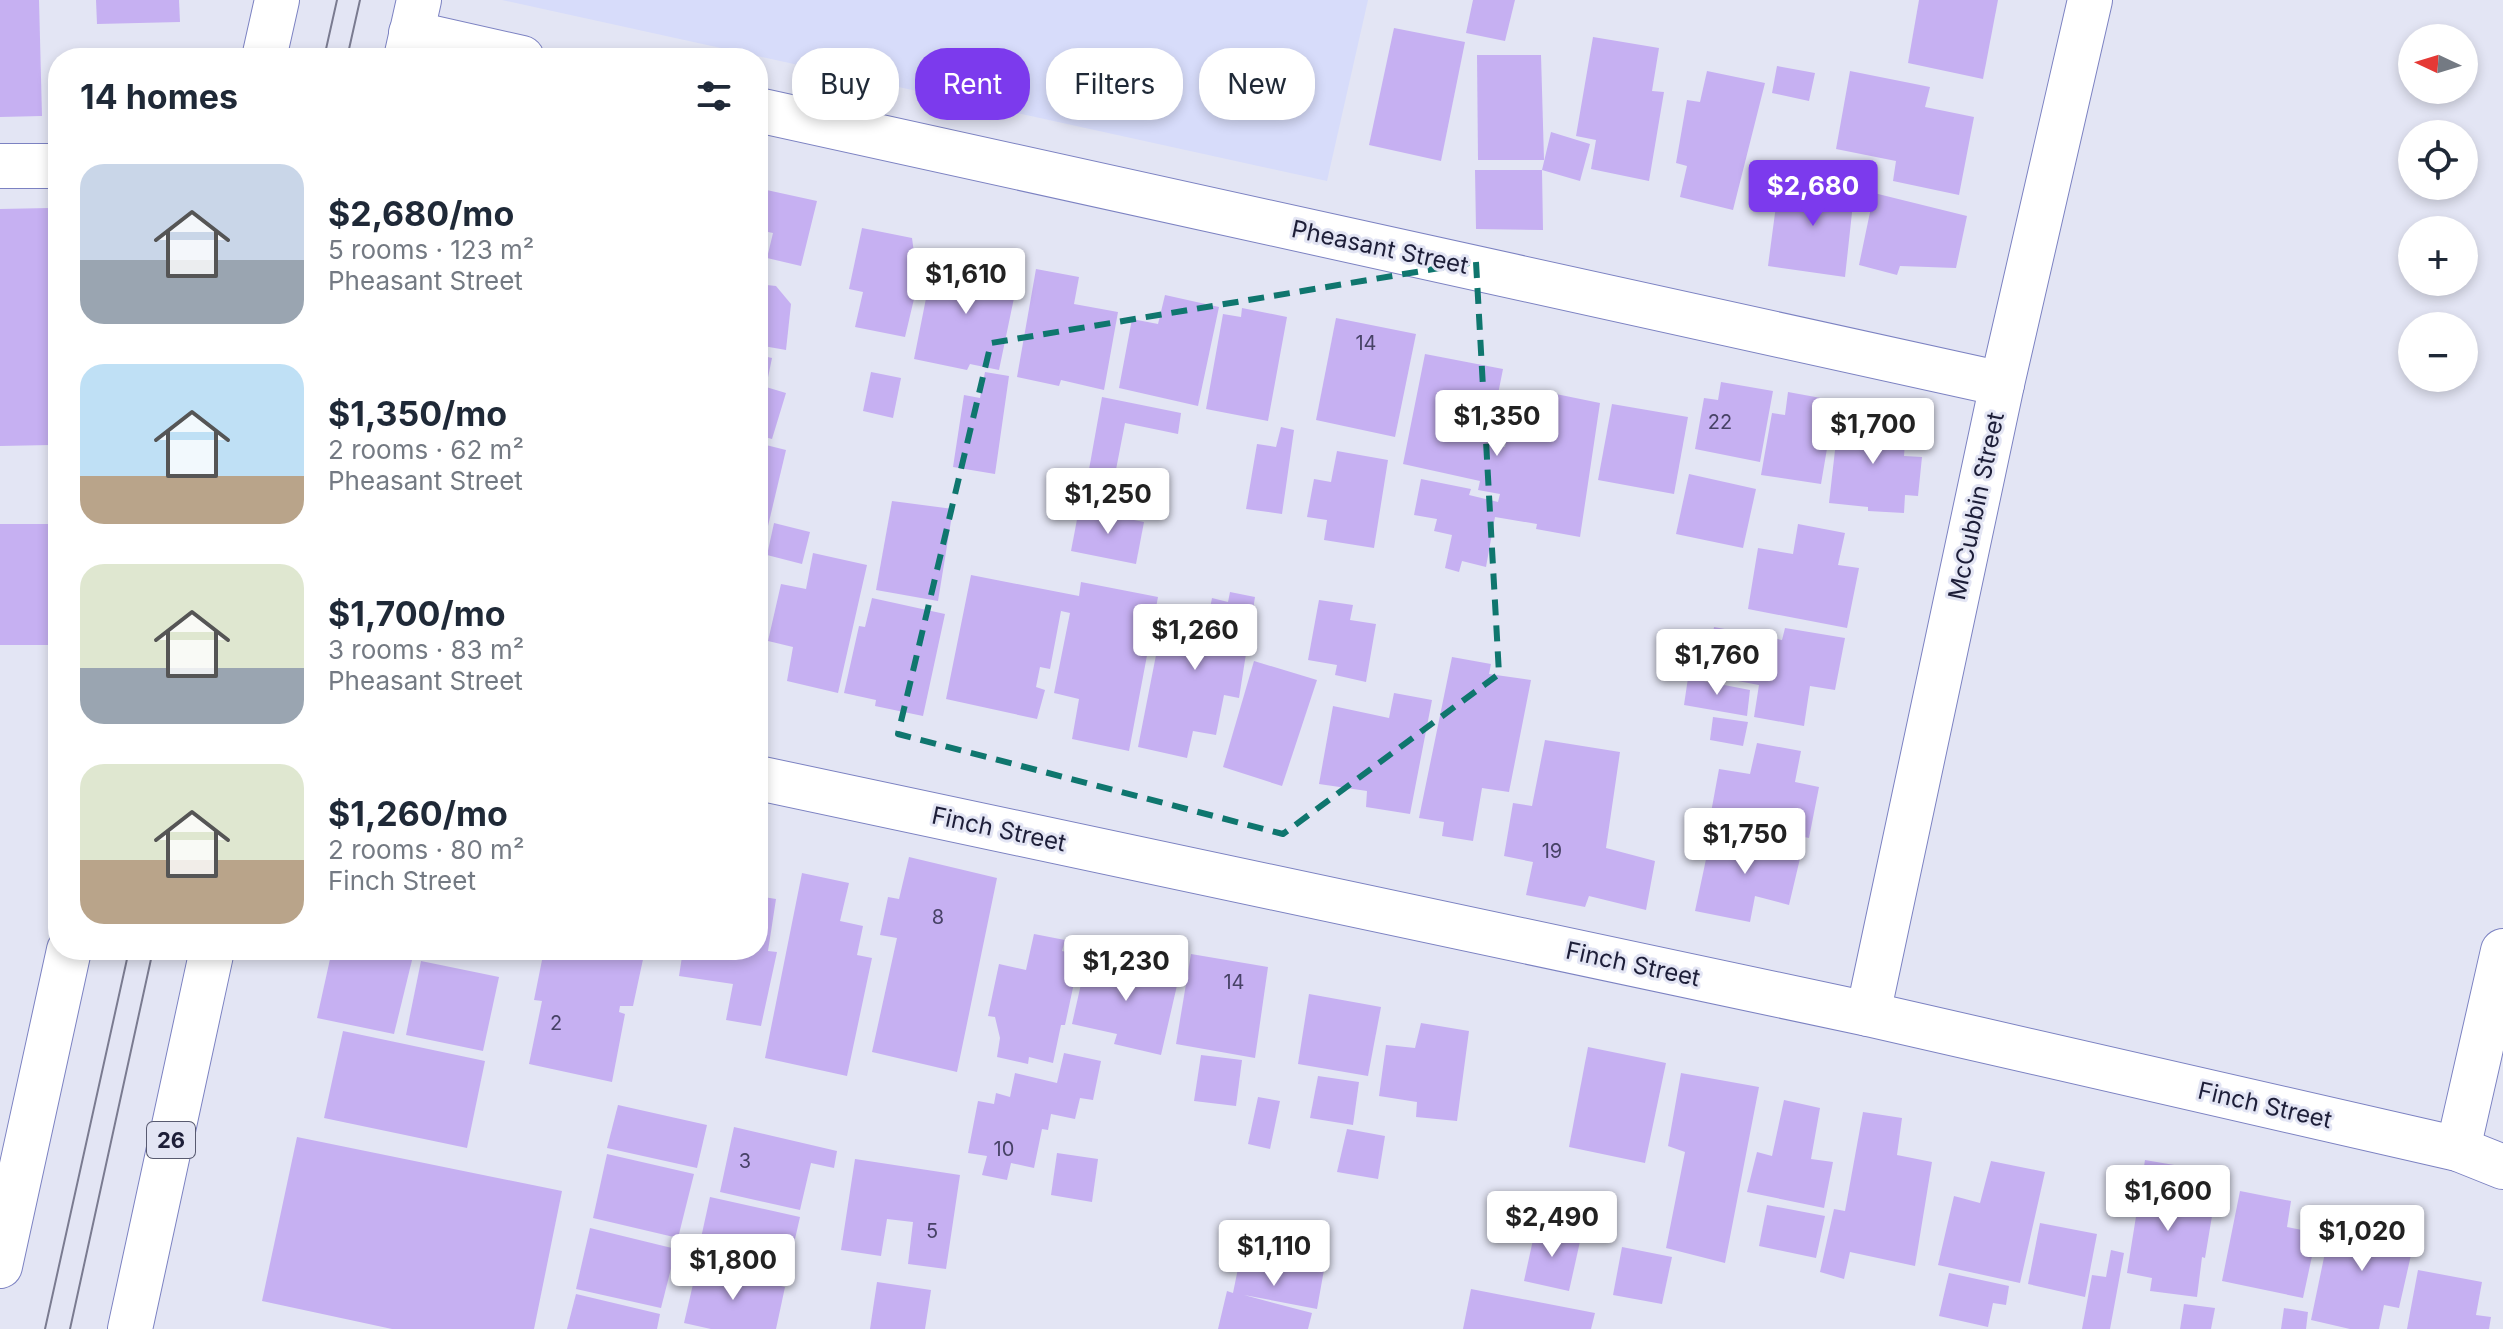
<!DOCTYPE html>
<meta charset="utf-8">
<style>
body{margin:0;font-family:Inter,sans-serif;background:#f6f6f7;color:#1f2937;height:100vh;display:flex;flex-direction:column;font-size:30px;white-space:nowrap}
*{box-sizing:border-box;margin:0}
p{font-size:26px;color:#747a83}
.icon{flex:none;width:44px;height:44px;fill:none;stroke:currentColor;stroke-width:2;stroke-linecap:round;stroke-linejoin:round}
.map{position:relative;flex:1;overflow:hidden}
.panel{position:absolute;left:48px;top:48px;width:720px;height:912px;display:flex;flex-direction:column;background:#fff;border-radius:32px;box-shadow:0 4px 12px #0003}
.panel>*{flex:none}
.top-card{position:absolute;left:792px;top:48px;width:760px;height:72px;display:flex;gap:16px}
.needle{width:52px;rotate:274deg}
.controls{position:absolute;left:2398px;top:24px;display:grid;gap:16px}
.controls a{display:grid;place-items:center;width:80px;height:80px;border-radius:50%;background:#fff;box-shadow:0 4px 12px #0003;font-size:40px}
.price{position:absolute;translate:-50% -68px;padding:0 18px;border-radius:8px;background:#fff;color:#222;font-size:26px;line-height:52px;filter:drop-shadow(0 2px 4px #0008)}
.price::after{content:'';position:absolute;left:50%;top:48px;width:24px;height:18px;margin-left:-12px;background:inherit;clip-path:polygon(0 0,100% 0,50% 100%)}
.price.on{background:#7c3aed;color:#fff}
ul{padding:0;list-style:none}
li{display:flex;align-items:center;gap:24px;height:200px;padding:0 32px}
li span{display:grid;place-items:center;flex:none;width:224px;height:160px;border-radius:24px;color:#555}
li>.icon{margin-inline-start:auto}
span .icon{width:96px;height:96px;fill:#fffc;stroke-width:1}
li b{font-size:34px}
h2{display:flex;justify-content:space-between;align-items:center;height:96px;padding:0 32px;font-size:34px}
.pill{padding:0 28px;border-radius:32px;background:#fff;box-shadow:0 4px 12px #0003;font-size:28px;line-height:72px}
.pill.on{background:#7c3aed;color:#fff}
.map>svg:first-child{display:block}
.built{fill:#d7dcfa}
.building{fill:#c6b0f2}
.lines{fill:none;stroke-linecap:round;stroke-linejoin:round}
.minor-casing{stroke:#7c82c2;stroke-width:46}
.trunk-casing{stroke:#7c82c2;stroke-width:46}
.minor{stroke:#fff;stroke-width:44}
.trunk{stroke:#fff;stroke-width:44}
.tram{stroke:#7a7b90;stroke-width:2}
.marked{fill:none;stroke:#0f766e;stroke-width:6;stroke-dasharray:16 10;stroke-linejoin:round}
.labels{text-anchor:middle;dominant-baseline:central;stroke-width:6;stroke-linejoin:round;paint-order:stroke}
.number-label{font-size:20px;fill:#474266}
.shield{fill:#e3e5f4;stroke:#585a70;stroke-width:2}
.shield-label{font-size:22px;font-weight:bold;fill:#1d1e38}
.street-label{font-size:24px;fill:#1d1e38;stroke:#e3e5f4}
</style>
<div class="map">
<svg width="2503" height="1329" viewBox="0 0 2503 1329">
<rect width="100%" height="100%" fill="#e3e5f4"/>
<path class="built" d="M502 0H1368L1327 181Z"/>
<g class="building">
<path d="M0 0H39L42 116 0 117Z"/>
<path d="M96 0H179L180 22 97 24Z"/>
<path d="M1473 0H1515L1505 41 1466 33Z"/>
<path d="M1919 0H1998L1983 79 1908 63Z"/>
<path d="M1394 28 1465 42 1441 161 1369 145Z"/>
<path d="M1593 37 1659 48 1652 91 1664 92 1649 181 1591 169 1596 140 1576 136Z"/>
<path d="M1477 55H1541L1544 160H1478Z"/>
<path d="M1777 66 1815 73 1809 101 1772 93Z"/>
<path d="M1707 71 1765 83 1733 210 1680 197 1687 166 1676 163 1687 100 1700 102Z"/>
<path d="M1850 71 1930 87 1925 107 1974 117 1959 195 1893 181 1896 161 1836 149Z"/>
<path d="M1551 132 1590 144 1580 181 1542 170 1543 230 1476 229 1475 170H1542Z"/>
<path d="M1795 178 1855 185 1845 277 1768 266 1777 198 1792 200Z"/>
<path d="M758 188 817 201 801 266 767 258 773 233 758 230Z"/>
<path d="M1874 193 1967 216 1956 268 1900 266 1897 275 1859 265Z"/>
<path d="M49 208 51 445 0 446V209Z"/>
<path d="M862 228 912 238 918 282 905 337 855 327 863 292 849 289Z"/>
<path d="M934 258 1019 274 999 370 970 364 967 370 914 359Z"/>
<path d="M1036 269 1079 277 1074 304 1118 312 1104 390 1061 380 1059 386 1017 377Z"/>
<path d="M758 284 776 286 791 304 786 350 758 345Z"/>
<path d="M1165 295 1219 307 1198 406 1119 388 1132 319 1158 324Z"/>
<path d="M1242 308 1287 317 1268 421 1206 409 1223 314 1241 317Z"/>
<path d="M1336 318 1416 334 1395 437 1316 420Z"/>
<path d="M1425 354 1503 369 1488 444 1505 447 1512 406 1553 413 1556 394 1600 403 1580 537 1536 529 1537 524 1495 517 1486 567 1462 561 1459 572 1445 568 1452 535 1434 531 1437 519 1414 515 1421 479 1471 489 1469 495 1498 502 1500 494 1478 490 1480 481 1403 464Z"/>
<path d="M758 355 772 358 766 387 786 393 772 439 758 435Z"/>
<path d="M871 372 901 378 893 418 863 411Z"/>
<path d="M985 372 1009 376 995 474 953 467 964 395 980 398Z"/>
<path d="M1721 382 1773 391 1760 462 1695 449 1704 398 1718 400Z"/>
<path d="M1788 392 1821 398 1816 423 1831 425 1821 484 1761 475 1772 413 1785 415Z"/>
<path d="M1102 397 1181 413 1178 434 1125 423 1114 480 1088 475Z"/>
<path d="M1612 404 1688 417 1674 494 1598 480Z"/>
<path d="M1839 415 1893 420 1892 428H1906L1904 456 1922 457 1918 496 1905 495 1904 513 1868 511V507L1829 503Z"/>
<path d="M1281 427 1294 430 1282 514 1246 509 1257 444 1276 447Z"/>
<path d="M758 443 786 450 768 526 758 523Z"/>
<path d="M1337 451 1388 460 1374 548 1324 540 1327 520 1307 517 1314 479 1331 482Z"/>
<path d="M1689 474 1756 489 1743 548 1676 534Z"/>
<path d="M892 501 953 509 938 601 876 590Z"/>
<path d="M1079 509 1144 522 1136 564 1071 551Z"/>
<path d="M774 523 810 532 802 564 767 555Z"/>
<rect x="0" y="524" width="58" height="121"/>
<path d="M1798 524 1845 533 1838 565 1859 568 1847 628 1748 609 1758 548 1793 554Z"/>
<path d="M813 553 867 565 838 693 787 681 793 647 768 641 781 584 806 589Z"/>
<path d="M971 575 1079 596 1081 582 1158 597 1129 751 1072 739 1079 699 1054 693 1070 613 1061 611 1050 669 1040 667 1036 687 1045 690 1037 719 946 699Z"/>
<path d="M1230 592 1255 597 1239 698 1224 695 1216 735 1193 731 1187 758 1138 747 1166 604 1209 613 1212 598 1228 602Z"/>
<path d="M872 598 945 614 923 716 875 706 876 700 844 693 859 626 865 627Z"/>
<path d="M1319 600 1353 605 1350 620 1376 624 1366 682 1335 675 1337 665 1308 660Z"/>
<path d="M1714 627 1782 640 1785 628 1845 638 1835 690 1810 686 1804 726 1754 717 1759 685 1706 675Z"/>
<path d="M1452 657 1491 664 1489 674 1531 680 1509 792 1482 788 1473 841 1442 836 1444 822 1419 818Z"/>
<path d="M1254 661 1317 680 1282 786 1223 767Z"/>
<path d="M1688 678 1750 690 1747 716 1684 705Z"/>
<path d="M1394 693 1432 700 1410 814 1366 807 1367 791 1319 784 1333 706 1389 718Z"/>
<path d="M1713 717 1748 722 1743 746 1710 740Z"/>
<path d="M1545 740 1620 752 1606 848 1655 861 1646 910 1589 896 1585 907 1526 895 1533 862 1504 856 1513 803 1532 806Z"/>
<path d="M1757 743 1801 751 1795 782 1819 787 1809 838 1710 818 1719 769 1750 774Z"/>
<path d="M1712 831 1802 850 1789 905 1755 896 1750 922 1695 911Z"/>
<path d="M909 857 997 878 957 1072 872 1052 897 938 880 935 888 897 899 899Z"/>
<path d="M802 873 849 883 840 921 863 926 857 955 872 958 847 1076 765 1058Z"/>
<path d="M758 896 776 899 768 951 777 952 761 1026 726 1020 733 984 679 976 683 950H758Z"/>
<path d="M1034 934 1065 940 1062 951 1080 955 1065 1025H1061L1053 1063 1029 1057 1028 1064 997 1057 1000 1038 995 1017 988 1016 999 964 1026 970Z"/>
<path d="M332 950H384L413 956 394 1034 317 1018Z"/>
<path d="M498 950H519L518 956Z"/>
<path d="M544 950H645L633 1006H620L619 1012 625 1014 612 1082 529 1064 542 1001 534 1000Z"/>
<path d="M1088 953 1157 969 1155 976 1178 981 1161 1055 1114 1044 1117 1034 1072 1024Z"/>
<path d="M1191 954 1268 967 1255 1058 1176 1044Z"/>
<path d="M421 961 499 977 483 1051 406 1035Z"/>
<path d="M1309 994 1381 1007 1368 1076 1298 1064Z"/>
<path d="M1421 1023 1469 1031 1457 1121 1416 1117 1417 1102 1379 1096 1386 1045 1415 1048Z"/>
<path d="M343 1031 485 1061 467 1148 324 1118Z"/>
<path d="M1588 1047 1666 1063 1645 1163 1569 1147Z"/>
<path d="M1064 1053 1101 1061 1093 1100 1080 1098 1075 1119 1051 1114 1048 1130 1042 1129 1034 1168 1011 1163 1007 1180 982 1175 987 1156 968 1153 978 1101 994 1104 996 1093 1010 1097 1015 1073 1057 1083Z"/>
<path d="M1201 1055 1242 1060 1236 1106 1194 1101Z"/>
<path d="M1681 1073 1759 1087 1725 1263 1666 1248 1685 1152 1668 1146Z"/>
<path d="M1318 1076 1359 1082 1353 1125 1310 1118Z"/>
<path d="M1258 1097 1280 1101 1270 1149 1248 1144Z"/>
<path d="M1784 1100 1820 1108 1811 1159 1833 1162 1824 1208 1747 1192 1757 1152 1772 1156Z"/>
<path d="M618 1105 707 1125 697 1168 607 1148Z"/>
<path d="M1863 1112 1902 1118 1897 1155 1932 1162 1915 1266 1850 1252 1844 1279 1820 1272 1834 1209 1845 1211Z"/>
<path d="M734 1127 837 1151 834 1168 811 1163 800 1210 720 1192Z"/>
<path d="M1347 1129 1385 1136 1378 1179 1337 1172Z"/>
<path d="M297 1137 562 1191 534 1329H392L262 1301Z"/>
<path d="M1057 1153 1098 1159 1092 1202 1051 1195Z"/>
<path d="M607 1154 694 1174 678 1238 593 1218Z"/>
<path d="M855 1159 960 1175 946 1269 908 1264 913 1222 887 1219 881 1256 841 1250Z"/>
<path d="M2145 1160 2186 1167 2179 1206 2213 1210 2205 1258 2202 1257 2197 1297 2150 1291 2152 1278 2127 1273Z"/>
<path d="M1991 1161 2045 1172 2020 1283 1938 1265 1954 1196 1980 1203Z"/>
<path d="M2240 1191 2291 1201 2287 1227 2317 1233 2303 1298 2222 1281Z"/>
<path d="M710 1197 800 1217 787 1274 697 1256Z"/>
<path d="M1767 1205 1825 1216 1816 1258 1759 1246Z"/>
<path d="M2333 1214 2416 1233 2399 1308 2384 1305 2379 1329H2350L2311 1320Z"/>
<path d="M2040 1223 2097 1234 2085 1297 2028 1284Z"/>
<path d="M1536 1226 1581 1237 1569 1291 1524 1281Z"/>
<path d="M590 1228 676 1249 661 1308 576 1289Z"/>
<path d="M1244 1239 1327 1253 1317 1309 1244 1295 1312 1313 1308 1329H1218L1227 1291 1233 1293Z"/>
<path d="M1622 1247 1672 1257 1662 1304 1613 1295Z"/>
<path d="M2111 1250 2124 1253 2110 1329H2082L2092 1275 2106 1277Z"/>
<path d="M697 1267 785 1287 776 1329H711L684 1323Z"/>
<path d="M2418 1270 2482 1282 2476 1315 2491 1317 2489 1329H2407Z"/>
<path d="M1949 1273 2009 1286 2006 1305 1993 1303 1988 1327 1939 1316Z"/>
<path d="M877 1282 931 1290 925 1329H870Z"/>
<path d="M1471 1289 1595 1313 1591 1329H1463Z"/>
<path d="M576 1294 660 1314 657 1329H567Z"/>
<path d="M2184 1304 2215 1308 2211 1329H2180Z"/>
<path d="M2284 1308 2308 1312 2306 1329H2281Z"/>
</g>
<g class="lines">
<g class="minor-casing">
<g id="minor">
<path d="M411 33 522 58"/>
<path d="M758 110 2002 384"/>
<path d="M0 166H58"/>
<path d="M758 778 1868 1014 2458 1149 2503 1167"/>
<path d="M1868 1014 2002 384 2090 0"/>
<path d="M2458 1149 2503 951"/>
</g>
</g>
<g class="trunk-casing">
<g id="trunk">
<path d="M264 58 277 0"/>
<path d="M406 58 419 0"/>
<path d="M0 1266 69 950"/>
<path d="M130 1329 212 950"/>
</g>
</g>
<use href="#minor" class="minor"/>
<use href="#trunk" class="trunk"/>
<g class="tram">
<path d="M324 58 337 0"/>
<path d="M347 58 360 0"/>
<path d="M45 1329 129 950"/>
<path d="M70 1329 153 950"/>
</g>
</g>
<path class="marked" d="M1476 262 1499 674 1283 834 898 734 991 343Z"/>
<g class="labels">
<g class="number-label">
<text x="1366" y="343">14</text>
<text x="1720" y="422">22</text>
<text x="1552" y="851">19</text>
<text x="938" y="917">8</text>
<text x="1234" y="982">14</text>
<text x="556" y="1023">2</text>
<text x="1004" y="1149">10</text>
<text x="745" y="1161">3</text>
<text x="932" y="1231">5</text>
</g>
<rect class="shield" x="147" y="1122" width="48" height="36" rx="6"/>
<g class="shield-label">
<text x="171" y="1140">26</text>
</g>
<g class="street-label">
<text transform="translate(1380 247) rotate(12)">Pheasant Street</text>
<text transform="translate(1976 506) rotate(-78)">McCubbin Street</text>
<text transform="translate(999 829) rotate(12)">Finch Street</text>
<text transform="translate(1633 964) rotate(12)">Finch Street</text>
<text transform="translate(2265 1105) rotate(13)">Finch Street</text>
</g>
</g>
</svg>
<div class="controls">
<a><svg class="needle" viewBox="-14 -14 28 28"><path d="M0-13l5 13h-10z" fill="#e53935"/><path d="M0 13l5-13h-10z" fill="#747a83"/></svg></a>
<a><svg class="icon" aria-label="locate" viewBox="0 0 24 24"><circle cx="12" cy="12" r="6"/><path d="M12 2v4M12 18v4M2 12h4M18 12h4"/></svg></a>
<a>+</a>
<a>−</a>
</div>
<b class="price on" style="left:1813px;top:228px">$2,680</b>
<b class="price" style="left:966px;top:316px">$1,610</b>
<b class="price" style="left:1497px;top:458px">$1,350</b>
<b class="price" style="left:1873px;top:466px">$1,700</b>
<b class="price" style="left:1108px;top:536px">$1,250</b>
<b class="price" style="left:1195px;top:672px">$1,260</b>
<b class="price" style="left:1717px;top:697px">$1,760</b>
<b class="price" style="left:1745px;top:876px">$1,750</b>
<b class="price" style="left:1126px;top:1003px">$1,230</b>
<b class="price" style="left:2168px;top:1233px">$1,600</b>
<b class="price" style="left:1552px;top:1259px">$2,490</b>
<b class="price" style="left:2362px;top:1273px">$1,020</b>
<b class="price" style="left:1274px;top:1288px">$1,110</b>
<b class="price" style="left:733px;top:1302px">$1,800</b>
<div class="top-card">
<a class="pill">Buy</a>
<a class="pill on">Rent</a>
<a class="pill">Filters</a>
<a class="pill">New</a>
</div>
<section class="panel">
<h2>14 homes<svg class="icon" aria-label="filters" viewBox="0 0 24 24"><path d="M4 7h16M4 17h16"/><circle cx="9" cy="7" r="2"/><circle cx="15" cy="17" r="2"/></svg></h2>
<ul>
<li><span style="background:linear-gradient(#c9d6e8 60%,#9aa5b1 0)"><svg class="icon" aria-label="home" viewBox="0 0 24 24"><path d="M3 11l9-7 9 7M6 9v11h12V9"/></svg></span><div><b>$2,680/mo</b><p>5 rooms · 123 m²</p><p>Pheasant Street</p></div></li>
<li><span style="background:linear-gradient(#bfe0f5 70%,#b9a48a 0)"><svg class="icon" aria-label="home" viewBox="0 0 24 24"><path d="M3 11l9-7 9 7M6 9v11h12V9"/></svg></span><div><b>$1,350/mo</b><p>2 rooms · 62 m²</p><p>Pheasant Street</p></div></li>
<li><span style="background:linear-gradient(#dfe7d0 65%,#9aa5b1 0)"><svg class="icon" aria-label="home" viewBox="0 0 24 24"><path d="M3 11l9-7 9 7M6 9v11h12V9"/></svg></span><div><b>$1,700/mo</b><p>3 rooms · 83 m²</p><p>Pheasant Street</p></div></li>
<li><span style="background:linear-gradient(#dfe7d0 60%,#b9a48a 0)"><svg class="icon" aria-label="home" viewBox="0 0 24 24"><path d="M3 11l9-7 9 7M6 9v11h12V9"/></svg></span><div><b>$1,260/mo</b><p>2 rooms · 80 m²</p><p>Finch Street</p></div></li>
</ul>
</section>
</div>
